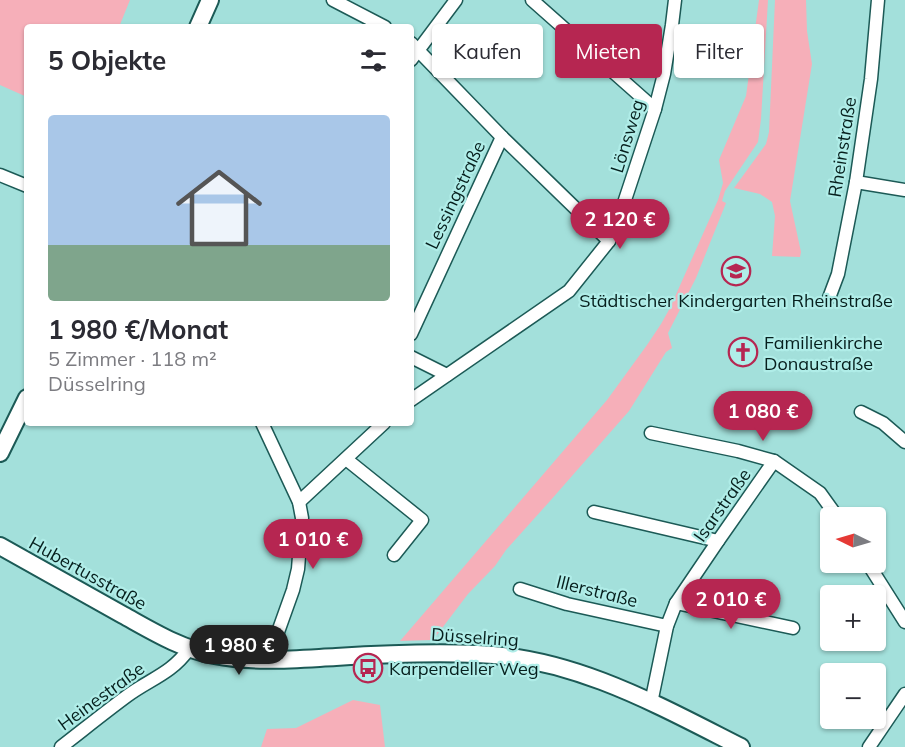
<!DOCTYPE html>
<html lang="de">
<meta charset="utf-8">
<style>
body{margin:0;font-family:Mulish,sans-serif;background:#f2f2f3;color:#2b2b33;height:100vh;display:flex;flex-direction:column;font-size:22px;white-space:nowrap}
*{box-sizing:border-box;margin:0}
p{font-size:20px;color:#7c7c81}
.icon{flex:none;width:33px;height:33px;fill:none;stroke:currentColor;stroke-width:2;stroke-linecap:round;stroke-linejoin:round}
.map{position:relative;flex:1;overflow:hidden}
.panel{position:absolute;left:24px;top:24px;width:390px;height:402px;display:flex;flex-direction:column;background:#fff;border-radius:6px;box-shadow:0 2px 4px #0004}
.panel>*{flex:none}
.hud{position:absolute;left:432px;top:24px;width:382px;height:54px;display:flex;gap:12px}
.needle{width:39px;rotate:275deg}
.buttons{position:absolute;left:820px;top:507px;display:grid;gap:12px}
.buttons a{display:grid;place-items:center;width:66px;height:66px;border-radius:6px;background:#fff;box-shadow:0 2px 4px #0004;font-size:30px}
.price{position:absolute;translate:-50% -51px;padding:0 14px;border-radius:21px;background:#b62651;color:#fff;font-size:20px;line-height:39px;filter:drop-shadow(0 2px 3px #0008)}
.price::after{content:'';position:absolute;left:50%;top:36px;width:18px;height:14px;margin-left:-9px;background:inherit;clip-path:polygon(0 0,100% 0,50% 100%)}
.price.current{background:#222;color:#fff}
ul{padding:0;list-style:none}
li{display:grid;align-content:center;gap:12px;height:318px;padding:0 24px}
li+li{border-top:2px solid #e1e1e2}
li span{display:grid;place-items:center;height:186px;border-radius:6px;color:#555}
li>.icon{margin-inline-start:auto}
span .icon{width:108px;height:108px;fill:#fffc;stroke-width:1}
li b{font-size:26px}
h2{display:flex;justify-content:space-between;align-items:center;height:72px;padding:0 24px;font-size:26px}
.chip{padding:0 21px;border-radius:6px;background:#fff;box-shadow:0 2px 4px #0004;font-size:21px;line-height:54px}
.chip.current{background:#b62651;color:#fff}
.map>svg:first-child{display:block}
.green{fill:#f6afb9}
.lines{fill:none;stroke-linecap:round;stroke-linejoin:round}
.street-casing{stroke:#1c5a56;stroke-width:15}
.secondary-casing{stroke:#1c5a56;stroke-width:20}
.street{stroke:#fff;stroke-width:12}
.secondary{stroke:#fff;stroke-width:16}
.labels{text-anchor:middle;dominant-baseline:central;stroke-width:4.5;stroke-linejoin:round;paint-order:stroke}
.street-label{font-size:18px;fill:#061f1d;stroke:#b0ede8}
.poi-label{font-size:18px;fill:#061f1d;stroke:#b0ede8;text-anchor:start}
</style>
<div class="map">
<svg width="905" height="747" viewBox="0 0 905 747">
<rect width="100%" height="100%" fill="#a3e0db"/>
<g class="green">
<path d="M0 0H130L119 27H27V97L0 85Z"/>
<path d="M759 0H768L761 119 758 142 725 191 722 201 726 203 696 278 668 333 672 348 666 352 629 411 550 501 506 550 495 566 468 594 433 640 400 641 607 400 647 345 661 324 670 308 718 200 723 183 719 160 746 96Z"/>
<path d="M775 0H806L807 31 812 64 790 201 801 252 800 257 772 256 775 216 772 202 760 194 734 188 766 144 769 132Z"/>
<path d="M353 700 380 705 385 747H261L267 729 296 728Z"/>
</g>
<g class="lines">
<g class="street-casing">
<g id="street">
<path d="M333 0 385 27"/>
<path d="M532 0 655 109"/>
<path d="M411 43 502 137 609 241"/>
<path d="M411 60 456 0"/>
<path d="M0 175 27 186"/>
<path d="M856 182 905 190"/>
<path d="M829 298 838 274 856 182 871 79 878 0"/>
<path d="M411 334 502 137"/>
<path d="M411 357 447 375"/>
<path d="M411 400 569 291 609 241 623 206 655 109 664 74 672 25 675 0"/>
<path d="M861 412 883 423 905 442"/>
<path d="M262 423 299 502 302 518 298 569 293 590 268 660"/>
<path d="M651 433 738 451 774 461 820 493 838 518"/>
<path d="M346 459 422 520 394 555"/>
<path d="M299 502 384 423"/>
<path d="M594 512 718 541"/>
<path d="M867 562 905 622"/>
<path d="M520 589 567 604 667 626"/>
<path d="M676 603 793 628"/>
<path d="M651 703 667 626 676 603 718 541 774 461"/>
<path d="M61 747C83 730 104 713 127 696 150 679 171 674 189 649"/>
<path d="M869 747 905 694"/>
</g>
</g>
<g class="secondary-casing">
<g id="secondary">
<path d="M198 27 210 0"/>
<path d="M0 453 27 398"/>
<path d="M0 546C41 569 82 592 123 615 152 631 181 649 214 655 254 663 296 659 336 657 383 654 431 652 477 654 573 657 658 705 741 747"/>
</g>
</g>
<use href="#street" class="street"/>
<use href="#secondary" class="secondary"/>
</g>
<defs>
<g id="school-ring" transform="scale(1.5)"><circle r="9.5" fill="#b0ede8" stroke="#b62651" stroke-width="1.5"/><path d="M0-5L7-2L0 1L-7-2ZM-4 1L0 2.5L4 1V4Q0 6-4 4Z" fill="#b62651"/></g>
<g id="church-ring" transform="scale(1.5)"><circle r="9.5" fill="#b0ede8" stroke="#b62651" stroke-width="1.5"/><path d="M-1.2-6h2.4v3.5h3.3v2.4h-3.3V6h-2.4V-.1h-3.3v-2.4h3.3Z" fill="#b62651"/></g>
<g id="bus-ring" transform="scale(1.5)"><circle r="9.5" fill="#b0ede8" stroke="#b62651" stroke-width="1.5"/><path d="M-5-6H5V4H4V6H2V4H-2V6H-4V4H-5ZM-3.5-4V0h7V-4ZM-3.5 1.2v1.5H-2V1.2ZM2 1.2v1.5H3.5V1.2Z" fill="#b62651"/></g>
</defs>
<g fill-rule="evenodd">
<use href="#school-ring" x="736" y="271"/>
<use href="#church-ring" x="743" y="352"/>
<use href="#bus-ring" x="368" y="668"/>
</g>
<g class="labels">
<g class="street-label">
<text transform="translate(627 136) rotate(-73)">Lönsweg</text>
<text transform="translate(842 147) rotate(-81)">Rheinstraße</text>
<text transform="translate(455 195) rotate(-65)">Lessingstraße</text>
<text transform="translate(722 505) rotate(-55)">Isarstraße</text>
<text transform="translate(88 573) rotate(29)">Hubertusstraße</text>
<text transform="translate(597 591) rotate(14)">Illerstraße</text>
<text transform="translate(475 637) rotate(4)">Düsselring</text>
<text transform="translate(101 696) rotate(-36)">Heinestraße</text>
</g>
<g class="poi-label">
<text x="736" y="300" text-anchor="middle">Städtischer Kindergarten Rheinstraße</text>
<text x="764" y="342">Familienkirche<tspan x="764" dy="21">Donaustraße</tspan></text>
<text x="389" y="668">Karpendeller Weg</text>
</g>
</g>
</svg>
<div class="buttons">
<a><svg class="needle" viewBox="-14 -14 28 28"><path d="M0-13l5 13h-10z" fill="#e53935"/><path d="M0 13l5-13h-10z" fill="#7c7c81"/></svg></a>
<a>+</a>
<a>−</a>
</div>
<b class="price" style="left:620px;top:250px">2 120 €</b>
<b class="price" style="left:763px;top:442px">1 080 €</b>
<b class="price" style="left:313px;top:570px">1 010 €</b>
<b class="price" style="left:731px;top:630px">2 010 €</b>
<b class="price current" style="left:239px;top:676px">1 980 €</b>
<div class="hud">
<a class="chip">Kaufen</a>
<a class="chip current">Mieten</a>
<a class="chip">Filter</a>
</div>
<section class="panel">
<h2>5 Objekte<svg class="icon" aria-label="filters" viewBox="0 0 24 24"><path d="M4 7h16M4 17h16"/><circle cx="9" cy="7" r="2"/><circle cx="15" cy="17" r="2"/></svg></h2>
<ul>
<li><span style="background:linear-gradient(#a9c7e8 70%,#7fa58c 0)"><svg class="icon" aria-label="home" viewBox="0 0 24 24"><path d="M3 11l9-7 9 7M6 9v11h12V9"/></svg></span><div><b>1 980 €/Monat</b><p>5 Zimmer · 118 m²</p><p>Düsselring</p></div></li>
</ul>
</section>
</div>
